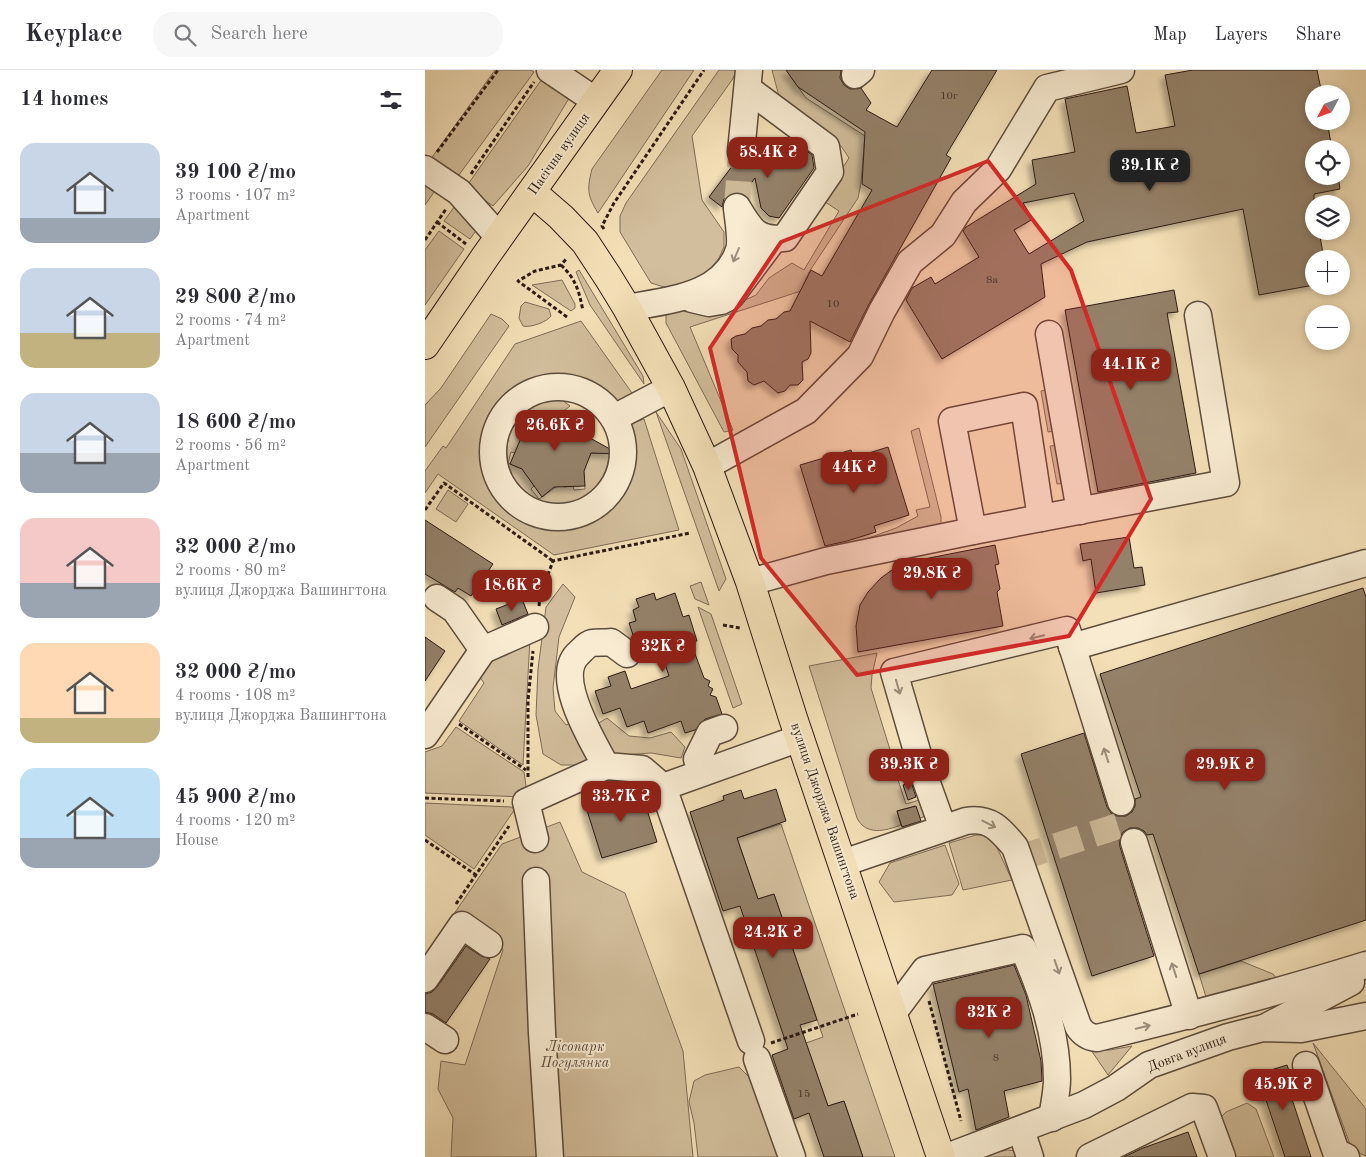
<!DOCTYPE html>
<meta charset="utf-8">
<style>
body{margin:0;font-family:"Old Standard TT",serif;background:#f7f7f7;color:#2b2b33;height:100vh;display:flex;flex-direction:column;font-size:19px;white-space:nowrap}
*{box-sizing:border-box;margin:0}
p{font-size:16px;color:#7c7c81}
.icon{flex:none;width:28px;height:28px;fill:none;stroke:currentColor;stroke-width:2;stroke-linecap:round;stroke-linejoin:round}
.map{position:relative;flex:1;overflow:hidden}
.drawer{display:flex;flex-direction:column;background:#fff;width:425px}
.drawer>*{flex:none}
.needle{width:32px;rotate:229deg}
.fabs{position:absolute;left:880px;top:15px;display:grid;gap:10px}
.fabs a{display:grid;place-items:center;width:45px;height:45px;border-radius:50%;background:#fff;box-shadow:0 2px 8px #0003;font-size:25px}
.price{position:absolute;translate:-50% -42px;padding:0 11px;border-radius:10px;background:#8f2418;color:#fff;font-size:16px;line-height:32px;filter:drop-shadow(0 1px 2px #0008)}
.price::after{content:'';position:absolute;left:50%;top:30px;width:15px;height:11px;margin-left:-8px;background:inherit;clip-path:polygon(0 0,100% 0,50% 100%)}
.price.current{background:#222;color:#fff}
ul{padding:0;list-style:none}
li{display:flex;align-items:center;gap:15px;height:125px;padding:0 20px}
li span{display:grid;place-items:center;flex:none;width:140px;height:100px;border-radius:15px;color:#555}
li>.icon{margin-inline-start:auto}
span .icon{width:60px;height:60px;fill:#fffc;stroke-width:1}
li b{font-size:21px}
h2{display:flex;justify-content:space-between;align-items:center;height:60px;padding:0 20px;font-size:21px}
header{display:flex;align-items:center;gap:30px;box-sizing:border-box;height:70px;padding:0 25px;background:#fff;border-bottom:1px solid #e1e1e2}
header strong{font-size:24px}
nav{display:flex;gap:28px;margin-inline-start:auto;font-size:18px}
.search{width:350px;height:45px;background:#f7f7f7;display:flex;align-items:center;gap:12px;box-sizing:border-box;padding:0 18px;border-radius:20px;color:#7c7c81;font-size:19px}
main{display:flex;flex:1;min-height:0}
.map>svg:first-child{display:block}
.green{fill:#d2be9c;stroke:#7e6c58}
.building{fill:#948169;stroke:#2b1a13;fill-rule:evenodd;filter:url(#shadow)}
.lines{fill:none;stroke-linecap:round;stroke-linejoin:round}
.minor-tunnel{stroke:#ccb897;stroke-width:26;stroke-dasharray:26 13;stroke-linecap:butt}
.minor-casing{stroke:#5d4c3c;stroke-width:29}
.major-casing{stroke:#2b1a13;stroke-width:30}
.path{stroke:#2b1a13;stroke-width:3;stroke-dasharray:4 2.5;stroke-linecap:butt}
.minor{stroke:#f8ebd1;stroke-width:26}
.major{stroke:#f4e0b8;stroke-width:28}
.oneway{stroke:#9c8d7c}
.marked{fill:#d62828;fill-opacity:0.2;stroke:#d62828;stroke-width:4;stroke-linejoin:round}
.labels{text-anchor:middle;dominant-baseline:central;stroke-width:4;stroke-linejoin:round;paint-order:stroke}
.number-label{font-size:11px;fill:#453428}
.street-label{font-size:14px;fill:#2b1a13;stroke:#f8ebd1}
.park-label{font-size:14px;font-style:italic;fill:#5d4b3c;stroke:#f8ebd1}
</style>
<header>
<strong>Keyplace</strong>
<div class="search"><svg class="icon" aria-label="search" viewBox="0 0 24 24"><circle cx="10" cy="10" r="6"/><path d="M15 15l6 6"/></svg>Search here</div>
<nav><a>Map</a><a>Layers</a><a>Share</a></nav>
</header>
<main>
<section class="drawer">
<h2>14 homes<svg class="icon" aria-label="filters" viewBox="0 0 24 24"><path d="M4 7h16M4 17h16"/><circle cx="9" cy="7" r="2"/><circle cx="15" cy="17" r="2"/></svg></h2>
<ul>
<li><span style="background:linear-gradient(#c9d6e8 75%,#9aa5b1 0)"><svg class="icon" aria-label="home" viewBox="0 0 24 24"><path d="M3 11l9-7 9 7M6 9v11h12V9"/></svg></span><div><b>39 100 ₴/mo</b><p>3 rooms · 107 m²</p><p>Apartment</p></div></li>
<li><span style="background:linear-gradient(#c9d6e8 65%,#c2b280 0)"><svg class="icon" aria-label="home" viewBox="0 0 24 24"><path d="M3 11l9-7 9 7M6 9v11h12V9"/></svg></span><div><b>29 800 ₴/mo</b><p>2 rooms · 74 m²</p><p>Apartment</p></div></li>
<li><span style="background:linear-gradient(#c9d6e8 60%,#9aa5b1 0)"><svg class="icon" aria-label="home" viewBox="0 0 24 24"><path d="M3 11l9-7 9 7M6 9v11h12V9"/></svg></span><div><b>18 600 ₴/mo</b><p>2 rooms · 56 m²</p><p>Apartment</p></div></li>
<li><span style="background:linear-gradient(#f6c9c9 65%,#9aa5b1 0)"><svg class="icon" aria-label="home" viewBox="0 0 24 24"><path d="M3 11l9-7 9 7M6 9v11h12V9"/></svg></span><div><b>32 000 ₴/mo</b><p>2 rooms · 80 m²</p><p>вулиця Джорджа Вашингтона</p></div></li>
<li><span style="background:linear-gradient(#ffd9b3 75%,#c2b280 0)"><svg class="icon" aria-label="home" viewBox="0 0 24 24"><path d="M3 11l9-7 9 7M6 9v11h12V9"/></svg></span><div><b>32 000 ₴/mo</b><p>4 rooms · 108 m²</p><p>вулиця Джорджа Вашингтона</p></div></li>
<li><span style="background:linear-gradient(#bfe0f5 70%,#9aa5b1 0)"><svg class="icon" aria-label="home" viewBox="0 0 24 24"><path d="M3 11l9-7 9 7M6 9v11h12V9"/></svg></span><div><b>45 900 ₴/mo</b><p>4 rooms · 120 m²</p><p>House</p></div></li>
</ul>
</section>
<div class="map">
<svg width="941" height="1087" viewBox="0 0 941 1087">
<defs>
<filter id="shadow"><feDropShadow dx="-4.5" dy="4.5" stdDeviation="2.5" flood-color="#0004"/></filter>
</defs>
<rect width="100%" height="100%" fill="#f4e0b8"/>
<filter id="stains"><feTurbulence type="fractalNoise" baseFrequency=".004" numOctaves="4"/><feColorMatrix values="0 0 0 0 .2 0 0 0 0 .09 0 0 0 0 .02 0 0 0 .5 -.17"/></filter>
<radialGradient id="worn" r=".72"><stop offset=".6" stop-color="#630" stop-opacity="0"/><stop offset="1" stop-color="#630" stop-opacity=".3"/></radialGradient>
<g class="green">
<path d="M70 0H106L109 2 31 109 5 90Z"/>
<path d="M237 0H269L173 143C162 125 162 119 167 99Z"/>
<path d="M294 0H312L307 10 267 66 277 130 299 162V177L294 188 285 199 273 208 257 215 239 217 226 213 195 162V146L201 133Z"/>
<path d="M347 0H361L381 28 440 66 436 113 433 128 384 202 376 221 265 257 308 360 299 362 241 253V245L249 240 294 242 331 225 344 208 367 193 379 200 414 141 397 130 424 88 416 76 366 43 355 30Z"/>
<path d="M119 6 146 25 103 96 68 136 41 117Z"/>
<path d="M0 106 14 115 0 135Z"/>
<path d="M35 129 61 147 45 169 19 151Z"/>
<path d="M14 161 39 179 0 235V180Z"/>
<path d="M154 200 218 306 219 314 165 235 151 202Z"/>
<path d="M137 210 150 234V238L146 241 107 215Z"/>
<path d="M100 232 124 239 126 246C122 252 105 258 98 256L94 248 96 236Z"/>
<path d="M66 244 77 249 84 256 0 377V335L16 318Z"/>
<path d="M156 251 207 323 191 334C183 326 175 318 164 313 99 284 34 352 65 416 90 465 159 470 192 427 199 419 205 408 207 397 209 382 206 369 203 355L219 349 254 460 129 485 13 404 0 423V401L18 376 21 378 90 274Z"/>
<path d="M625 319 628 361 623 362 616 321Z"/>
<path d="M126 326 133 327 145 336 129 349 120 353 119 348H111L110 344 98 345 100 369 90 383 86 382 83 393 100 400 109 416 106 419 114 429 138 412 139 417 148 416 149 420 160 419 158 398 166 383H172L175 374 184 385C183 401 175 413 164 424 156 432 143 436 132 436 86 439 59 388 84 350 90 343 98 334 107 331 113 328 120 328 126 326Z"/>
<path d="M231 342 256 379 301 509 294 521Z"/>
<path d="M494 358 516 447V455L438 470 471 458 493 446 491 440 505 437 486 361Z"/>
<path d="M634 375 641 413 632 414 625 376Z"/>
<path d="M23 420 43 434 31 452 11 439Z"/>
<path d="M276 512 284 535 270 529 265 516Z"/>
<path d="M138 514 150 527 134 567 128 618 130 641 141 655 158 650 172 654 182 648 204 666 225 668 246 662 260 677 256 688 226 683 196 685 157 695H136L118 684 111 645 113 599 121 537Z"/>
<path d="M273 537 286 544 317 634 308 638Z"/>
<path d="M99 566 105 569 98 695 34 651 59 613 50 601Z"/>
<path d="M452 583 447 605 446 618 466 683 483 679 492 700 472 707 481 734 501 728 504 745 495 748 490 736 472 741 476 755C460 761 441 766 432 748L384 596Z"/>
<path d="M31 657 99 702 102 723 98 727 0 723V682L17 676Z"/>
<path d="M0 733 86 737 90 739 49 799 0 765Z"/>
<path d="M135 752 157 802 200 823 258 981 268 1087H26L28 1048 13 1019 16 991 40 995 78 880 34 848 0 897V886L77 774Z"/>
<path d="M356 754 470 1087H438L419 1031 403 1036 381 973 398 967 349 824 333 829 312 768Z"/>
<path d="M551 765H560L567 767 587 810 538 820 524 773Z"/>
<path d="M520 775 534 814 527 825 469 832 454 812 465 793Z"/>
<path d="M816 891 848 904 852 909 781 927 774 904Z"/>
<path d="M888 973 941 1039V1086L927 1080Z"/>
<path d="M707 976 683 1005 666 980H685Z"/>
<path d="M314 997 329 1012 356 1087H273L269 1053 264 1032 269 1011 280 1005Z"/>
<path d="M822 1033 831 1039 849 1087H806L795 1048 801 1042Z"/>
<path d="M582 1080 593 1081 598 1087H562L571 1082Z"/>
</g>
<g class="building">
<path d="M361 0H416L415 8 419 15 425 19 436 18 446 33 441 40 472 57 507 0H572L521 85 526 88 444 234 425 272 385 251 386 283 383 289 377 292 378 310 373 315H365L360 321 353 323 339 311 329 315 323 311 322 302 313 292V285L307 279 306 269 311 266 320 264 327 258 336 256 343 250 351 249 359 242 365 241 386 200 397 206 447 120 437 114 440 62 373 17Z"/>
<path d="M768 0H892L897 24H889V51H902L907 79H889V106H913L915 119 889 124V161H894L899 189H889V215L834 225 818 139 662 172 616 194 620 227 517 289 481 230 487 218 506 207 510 214 554 187 538 161 541 157 611 114 607 90 650 82 640 29 702 16 711 63 750 56 740 5ZM649 123 659 151 604 184 589 160 608 149 598 133Z"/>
<path d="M332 68 360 89 374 80H380L387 85 389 98 354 148 344 146 336 138 330 108 318 124 311 122 304 124 299 129 297 137 284 127 308 95 315 97 322 96 328 91 331 83Z"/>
<path d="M749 220 753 242 742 243 771 403 673 422 640 240Z"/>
<path d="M140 340 165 368 194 384 166 383 159 401 160 416 129 417 117 427 97 399 85 394 99 361 98 348H130Z"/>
<path d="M463 377 484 445 449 456 451 462 422 471 400 476 375 395 426 380 428 388Z"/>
<path d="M0 450 68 494 46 526 33 518 30 522 0 504Z"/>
<path d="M704 467 709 498 717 497 720 515 671 523 666 489 658 491 655 474Z"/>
<path d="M570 475 574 494 570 495 575 519 572 522 578 556 433 582 431 556 435 535 443 522 456 508 471 497 484 492Z"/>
<path d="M938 518 941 527V850L774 904 728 764 722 765 719 761 713 758H705L698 762 694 769 695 777 729 886 667 906 596 684 659 663 682 737 686 743 692 746H701L707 742 710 736V729L716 727 675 604Z"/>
<path d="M229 523 231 530 250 523 258 547 264 545 272 571 266 573 279 608 285 611 283 616 288 619 285 625 291 627 297 644 280 649 270 660 260 663 256 651 223 663 219 651 202 657 195 638 178 644 170 621 186 616 183 607 200 601 206 619 244 606 233 573 216 578 210 571 204 553 211 551 208 540 214 537 211 529Z"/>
<path d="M97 529 103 544 77 555 71 539Z"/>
<path d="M0 567 20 581 0 611Z"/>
<path d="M486 712 491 727 483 730 478 715Z"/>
<path d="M215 717 232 772 177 788 160 734Z"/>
<path d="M351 719 361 751 312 768 333 829 349 824 392 950 375 955 403 1036 419 1031 438 1087H399L384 1043 369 1049 347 985 363 979 315 836 298 841 265 742 299 730 298 726 316 720 319 729Z"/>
<path d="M491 736 496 751 477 757 472 741Z"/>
<path d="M41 876 56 886 65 889 21 953 8 944 0 942V924L7 922 12 917Z"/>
<path d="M589 895 601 925 616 991 617 1011 579 1021 584 1047 551 1060 543 1019 534 1022 508 914Z"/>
<path d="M862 995 871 1021 865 1023 886 1087H860L841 1030 838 1031 830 1005Z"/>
<path d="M763 1062 772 1087H699L718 1078Z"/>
</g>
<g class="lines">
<g class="minor-tunnel">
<path d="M312 137 316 82"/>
<path d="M594 788 703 753"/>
</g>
<g class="minor-casing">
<g id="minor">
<path d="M125 0 171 31"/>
<path d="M430 5 436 0"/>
<path d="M316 82 324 0"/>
<path d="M0 99 34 122 74 167"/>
<path d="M312 137C325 159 332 172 360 168L405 102 401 77 323 19"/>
<path d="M267 229 284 233 296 231 306 226 348 170"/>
<path d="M202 238C243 230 299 227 314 180 317 170 313 149 312 138"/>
<path d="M624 264 655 441"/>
<circle cx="133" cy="382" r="65"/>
<path d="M189 348 246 318"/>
<path d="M282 396 381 341 435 286 457 241 485 192 518 165 539 132 573 99 622 18 696 0"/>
<path d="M548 461 527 351 599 336 616 448"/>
<path d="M325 512 401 491 548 461 801 413 773 245"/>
<path d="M647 577 941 493"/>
<path d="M58 580 110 557"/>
<path d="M202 584 186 572C180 573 173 572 167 573 162 574 158 579 154 583 127 606 168 672 181 696L217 699 238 717 326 971"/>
<path d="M0 665 58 580 30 540 12 528"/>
<path d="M277 702 272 689 285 663 299 658"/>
<path d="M238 717 375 668"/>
<path d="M518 758 499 705 469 602 642 560 696 732"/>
<path d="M110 769 101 732 181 696"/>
<path d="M709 772 764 946"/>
<path d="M418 793 541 751C565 747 575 759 590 777L653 956C658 964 663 967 672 968 763 946 851 923 941 895"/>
<path d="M111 811 117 963 125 1087"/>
<path d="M0 909 37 855 64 874"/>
<path d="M468 943 500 900 598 878C616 919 632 964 632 1009 632 1022 629 1035 627 1048"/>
<path d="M0 957 20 970"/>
<path d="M841 957 926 912"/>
<path d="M332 989 367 1087"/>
<path d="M881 995 911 1082 921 1087"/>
<path d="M596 1060 605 1087"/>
<path d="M522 1087 659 1035 691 1018 724 995 803 967 838 958 876 959 941 946"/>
<path d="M665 1087 767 1037 779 1038 797 1087"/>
</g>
</g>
<g class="major-casing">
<g id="major">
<path d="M107 122 136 147 160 172 183 207 202 238 246 318 282 396 325 512 368 648 516 1087"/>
<path d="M0 275 60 187 193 0"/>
</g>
</g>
<g class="path">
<path d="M12 82 73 0"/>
<path d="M46 104 109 12"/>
<path d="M12 152 41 174"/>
<path d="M179 159 177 156 189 133 279 0"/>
<path d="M0 170 21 139"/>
<path d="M136 195C151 209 154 221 158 241"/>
<path d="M142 247 93 211 110 201 136 195 142 188"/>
<path d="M0 440 19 413 128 491"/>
<path d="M114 536 115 526 128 491 265 463"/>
<path d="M298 555 315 558"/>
<path d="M34 654 101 700"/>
<path d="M103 707V630L108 581"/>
<path d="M0 728 79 731"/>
<path d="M0 770 51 805"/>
<path d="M31 834 84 756"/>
<path d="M504 931 536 1051"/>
<path d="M346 973 433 944"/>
</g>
<use href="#minor" class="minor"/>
<use href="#major" class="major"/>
</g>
<defs><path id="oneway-shaft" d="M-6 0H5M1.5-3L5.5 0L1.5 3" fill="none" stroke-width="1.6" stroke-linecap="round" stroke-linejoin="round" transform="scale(1.25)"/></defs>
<g class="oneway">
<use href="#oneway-shaft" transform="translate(311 185) rotate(113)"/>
<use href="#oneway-shaft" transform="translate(612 567) rotate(166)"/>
<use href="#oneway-shaft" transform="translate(473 617) rotate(74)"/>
<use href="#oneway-shaft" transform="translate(681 685) rotate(-108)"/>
<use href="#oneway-shaft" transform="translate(564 754) rotate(27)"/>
<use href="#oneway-shaft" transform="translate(632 897) rotate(71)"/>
<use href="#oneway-shaft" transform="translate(749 900) rotate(-108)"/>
<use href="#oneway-shaft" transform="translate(718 957) rotate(-14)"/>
</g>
<path class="marked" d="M563 91 646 200 726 429 644 566 432 605 336 488 285 278 356 172Z"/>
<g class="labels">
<g class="number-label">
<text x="524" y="26">10г</text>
<text x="567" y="210">8а</text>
<text x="408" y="234">10</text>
<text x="571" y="988">8</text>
<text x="379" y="1024">15</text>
</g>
<g class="street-label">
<text transform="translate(134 84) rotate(-55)">Пасічна вулиця</text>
<text transform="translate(400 741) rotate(71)">вулиця Джорджа Вашингтона</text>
<text transform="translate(762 983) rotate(-21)">Довга вулиця</text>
</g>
<g class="park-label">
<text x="150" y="977">Лісопарк<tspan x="150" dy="16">Погулянка</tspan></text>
</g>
</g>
<rect width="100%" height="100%" filter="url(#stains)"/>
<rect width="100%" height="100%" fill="url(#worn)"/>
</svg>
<div class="fabs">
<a><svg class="needle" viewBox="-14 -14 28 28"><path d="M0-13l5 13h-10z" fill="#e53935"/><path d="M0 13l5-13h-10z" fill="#7c7c81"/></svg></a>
<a><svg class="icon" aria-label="locate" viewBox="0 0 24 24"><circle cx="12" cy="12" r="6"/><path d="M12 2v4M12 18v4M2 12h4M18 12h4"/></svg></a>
<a><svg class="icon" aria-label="layers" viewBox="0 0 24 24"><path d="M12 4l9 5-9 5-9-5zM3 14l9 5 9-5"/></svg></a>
<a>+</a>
<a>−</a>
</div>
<b class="price" style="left:343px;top:109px">58.4K ₴</b>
<b class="price current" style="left:725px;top:122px">39.1K ₴</b>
<b class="price" style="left:706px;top:321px">44.1K ₴</b>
<b class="price" style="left:130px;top:382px">26.6K ₴</b>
<b class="price" style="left:429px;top:424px">44K ₴</b>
<b class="price" style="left:507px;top:530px">29.8K ₴</b>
<b class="price" style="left:87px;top:542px">18.6K ₴</b>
<b class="price" style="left:238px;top:603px">32K ₴</b>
<b class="price" style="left:484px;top:721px">39.3K ₴</b>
<b class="price" style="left:800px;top:721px">29.9K ₴</b>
<b class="price" style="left:196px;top:753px">33.7K ₴</b>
<b class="price" style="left:348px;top:889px">24.2K ₴</b>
<b class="price" style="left:564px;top:969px">32K ₴</b>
<b class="price" style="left:858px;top:1041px">45.9K ₴</b>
</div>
</main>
